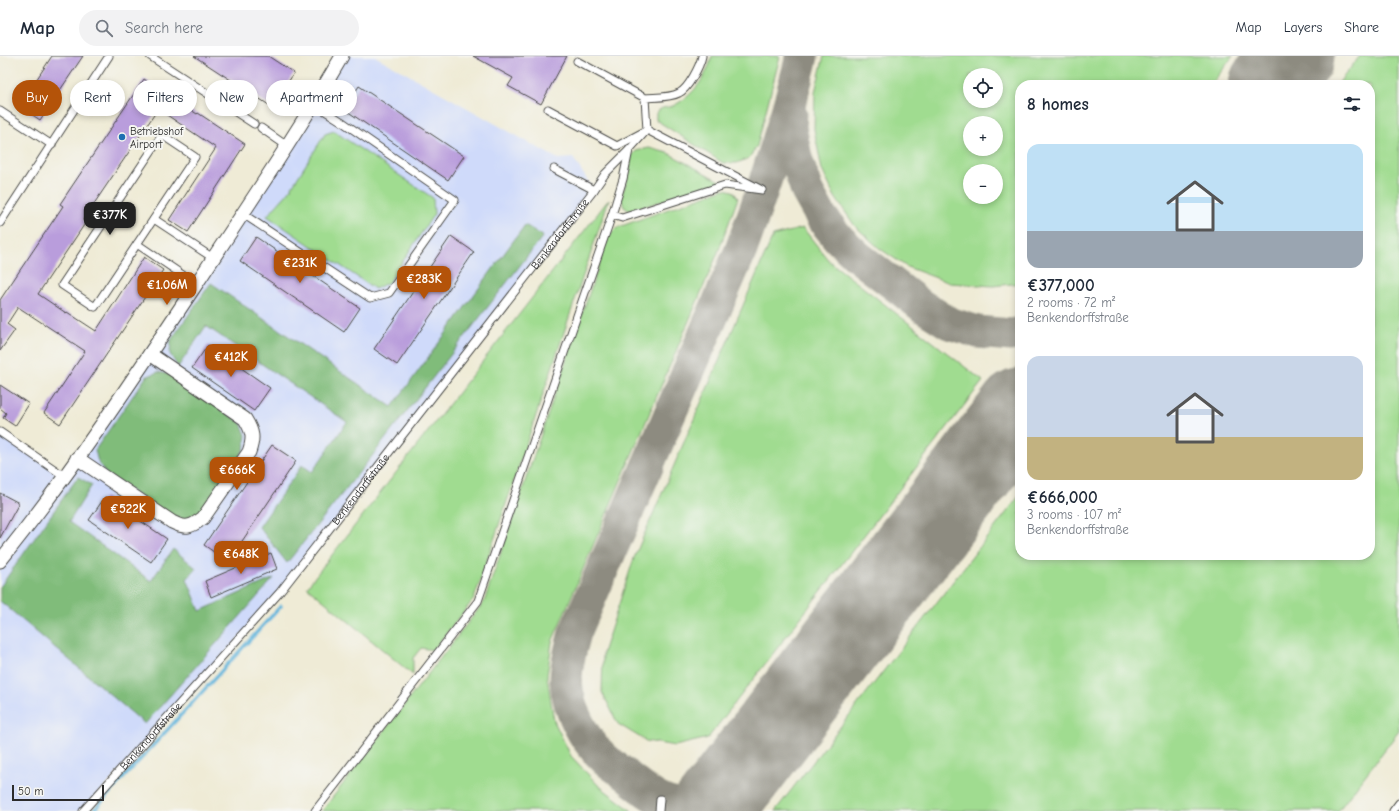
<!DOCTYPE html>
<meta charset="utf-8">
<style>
body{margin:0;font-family:"Comic Neue",sans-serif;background:#f2f2f3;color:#1f2937;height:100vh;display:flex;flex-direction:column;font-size:15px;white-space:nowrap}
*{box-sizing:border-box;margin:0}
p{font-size:13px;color:#747a83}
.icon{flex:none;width:22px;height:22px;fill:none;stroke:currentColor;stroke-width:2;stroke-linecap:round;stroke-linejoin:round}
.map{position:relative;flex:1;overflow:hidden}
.sheet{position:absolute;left:1015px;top:24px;width:360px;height:480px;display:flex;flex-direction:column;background:#fff;border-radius:16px;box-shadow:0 2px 6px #0003}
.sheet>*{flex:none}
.banner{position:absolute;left:12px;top:24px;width:380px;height:36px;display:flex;gap:8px}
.buttons{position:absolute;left:963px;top:12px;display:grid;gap:8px}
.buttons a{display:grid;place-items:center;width:40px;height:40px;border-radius:50%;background:#fff;box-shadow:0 2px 6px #0003;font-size:20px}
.scale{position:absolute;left:12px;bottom:10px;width:92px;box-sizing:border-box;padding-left:4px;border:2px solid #2b2b2b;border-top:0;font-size:11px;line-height:14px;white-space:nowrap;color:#2b2b2b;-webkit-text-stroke:3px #f6f6f2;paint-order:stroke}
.price{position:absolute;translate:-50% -34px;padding:0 9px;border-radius:8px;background:#b45309;color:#fff;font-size:13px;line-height:26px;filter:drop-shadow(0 1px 2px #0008)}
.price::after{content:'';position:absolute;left:50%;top:24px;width:12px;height:9px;margin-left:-6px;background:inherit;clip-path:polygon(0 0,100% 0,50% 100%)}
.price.selected{background:#222;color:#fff}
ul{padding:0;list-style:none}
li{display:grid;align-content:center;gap:8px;height:212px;padding:0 12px}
li span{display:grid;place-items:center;height:124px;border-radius:12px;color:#555}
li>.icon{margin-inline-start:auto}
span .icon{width:72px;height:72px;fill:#fffc;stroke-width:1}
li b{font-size:17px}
h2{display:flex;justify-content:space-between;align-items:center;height:48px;padding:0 12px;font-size:17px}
.pill{padding:0 14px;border-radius:18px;background:#fff;box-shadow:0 2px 6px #0003;font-size:14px;line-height:36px}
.pill.selected{background:#b45309;color:#fff}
header{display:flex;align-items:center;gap:24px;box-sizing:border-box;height:56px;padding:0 20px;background:#fff;border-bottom:1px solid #e0e1e3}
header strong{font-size:19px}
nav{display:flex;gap:22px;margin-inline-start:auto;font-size:14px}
.search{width:280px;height:36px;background:#f2f2f3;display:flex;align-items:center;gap:10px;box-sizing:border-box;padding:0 14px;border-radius:22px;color:#747a83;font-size:15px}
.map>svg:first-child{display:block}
.built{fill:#cfdafa}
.green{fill:#a0dc90;stroke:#66845e;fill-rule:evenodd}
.forest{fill:#80bc7a;stroke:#567452}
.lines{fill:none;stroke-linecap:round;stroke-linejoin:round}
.stream{stroke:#5fb4db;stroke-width:3.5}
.taxiway{stroke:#8d8b80;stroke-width:33}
.runway{stroke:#8d8b80;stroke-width:83}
.building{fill:#b99ddc}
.lane-casing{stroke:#484845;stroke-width:9}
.street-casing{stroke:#484845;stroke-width:15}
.lane{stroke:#fff;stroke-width:7}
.street{stroke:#fff;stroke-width:13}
.poi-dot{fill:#1f6fb2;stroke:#f6f6f2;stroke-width:1.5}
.labels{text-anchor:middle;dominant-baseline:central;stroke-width:4;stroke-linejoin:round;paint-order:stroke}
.poi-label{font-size:11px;fill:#2b2b2b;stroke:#f6f6f2;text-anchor:start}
.street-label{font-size:11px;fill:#2b2b2b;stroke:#f6f6f2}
</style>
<header>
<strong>Map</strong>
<div class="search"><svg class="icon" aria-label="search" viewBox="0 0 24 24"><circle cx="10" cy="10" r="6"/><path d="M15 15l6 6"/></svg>Search here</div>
<nav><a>Map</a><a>Layers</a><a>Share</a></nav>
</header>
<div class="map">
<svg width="1399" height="755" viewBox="0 0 1399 755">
<rect width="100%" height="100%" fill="#f6f6f2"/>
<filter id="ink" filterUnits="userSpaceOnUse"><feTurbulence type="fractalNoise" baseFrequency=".025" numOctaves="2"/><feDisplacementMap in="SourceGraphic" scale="8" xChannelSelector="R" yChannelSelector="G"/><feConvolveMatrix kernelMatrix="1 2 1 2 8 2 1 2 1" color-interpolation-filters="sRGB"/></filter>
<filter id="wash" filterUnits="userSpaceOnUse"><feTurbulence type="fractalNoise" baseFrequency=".012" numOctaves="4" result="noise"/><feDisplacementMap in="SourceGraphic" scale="16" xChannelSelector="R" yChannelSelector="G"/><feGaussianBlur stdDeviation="0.9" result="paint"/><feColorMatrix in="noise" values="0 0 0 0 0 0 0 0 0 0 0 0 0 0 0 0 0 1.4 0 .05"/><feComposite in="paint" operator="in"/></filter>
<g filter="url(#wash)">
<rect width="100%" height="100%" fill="#efebd6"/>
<path class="built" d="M342 0H375L558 103 573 102 594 134 280 536 83 755H0V376L64 420Z"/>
<g class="green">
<path d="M712 0H780L757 90 749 102 737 107H723L656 64V57C663 49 667 53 675 49 694 39 707 20 712 0Z"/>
<path d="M824 0H1233L1211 29H1020V227L993 230 950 227 907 211 879 192 855 170 835 141 822 114 814 73 815 36ZM970 19H996V45H970ZM970 67H996V93H970ZM970 115H996V141H970Z"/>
<path d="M1360 0H1399V675L1338 755H775L1020 439V499H1370V29H1337Z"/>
<path d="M334 75 433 142 434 158 389 226 375 233 267 160 288 137 325 78Z"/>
<path d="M649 92 668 97 721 126 630 155 624 151 621 142 629 117 632 99 636 95Z"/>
<path d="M724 133 733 135 738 142 717 199 552 586 547 620 554 665 571 700 598 729 632 755H322L484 546 609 179 616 172Z"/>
<path d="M609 143 474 543 433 594 421 592 413 602V619L307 531Z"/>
<path d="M803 172 829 205 983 325 708 682 675 690 646 685 618 668 602 636 603 597 634 502 773 180Z"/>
</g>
<g class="forest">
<path d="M525 169 543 180 369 404 287 507 259 471 302 409 312 416 347 366 206 270 178 311 170 298 171 284 211 227 392 351Z"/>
<path d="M158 316 172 319 241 367 246 379 244 394 200 458 186 465 173 463 106 418 98 406 95 394 146 321Z"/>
<path d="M78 421 92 429 69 466 151 525 173 493 196 512 187 523 200 555 274 522 145 668 0 545V531Z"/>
</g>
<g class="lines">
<path class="stream" d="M93 755 281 550"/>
<g class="taxiway">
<path d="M791 58 790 71 796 102 807 135 822 162 839 183 857 200 922 250 949 267 978 276 1011 279 1020 277"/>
<path d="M718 748C701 749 682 752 666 746 650 740 637 728 623 717 617 712 610 708 604 702 583 683 568 653 566 625 566 608 571 592 575 577L741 194C764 131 786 66 802 0"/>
</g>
<g class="runway">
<path d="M1270 29 1293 0"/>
<path d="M712 755 1020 354"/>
</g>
</g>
<g id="blocks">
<g class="building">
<path d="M52 0H83L40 64 19 50Z"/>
<path d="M194 0H268L294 17 272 51Z"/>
<path d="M473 0H567L541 48 508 30 513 22Z"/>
<path d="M144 23 197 58 198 57 245 88 188 176 169 164 216 92 158 53 83 164 86 166 38 238 66 257 67 256 96 275 144 201 163 214 60 368 44 357 85 295 18 251 7 268 15 274 0 295V244L63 150 60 148Z"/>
<path d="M359 30 464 100 448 124 344 53Z"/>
<path d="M451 180 474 196 397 309 374 293Z"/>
<path d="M256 181 360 252 344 276 240 205Z"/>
<path d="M208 289 270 332 254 355 192 312Z"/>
<path d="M0 329 29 348 15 370 3 362 6 357 0 352Z"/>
<path d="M272 389 296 405 228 506 204 489Z"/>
<path d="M0 437 19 447 0 482Z"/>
<path d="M105 441 167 483 151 506 89 464Z"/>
<path d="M271 497 277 513 211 541 205 525Z"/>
</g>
</g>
</g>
<g filter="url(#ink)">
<use href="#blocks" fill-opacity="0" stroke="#484845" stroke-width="1"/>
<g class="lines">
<g class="lane-casing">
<g id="lane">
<path d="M150 0 254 68"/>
<path d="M577 5 645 42"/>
<path d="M548 53 617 90 647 74 762 134 725 129 622 162 612 159"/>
<path d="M0 55 52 89"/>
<path d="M261 72 287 90"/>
<path d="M162 79 195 101 95 251 62 229Z"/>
<path d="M554 113 594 134"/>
<path d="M243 158 370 242 389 237 455 144 341 65 314 48"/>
<path d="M154 163 213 202"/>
<path d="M0 167 109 0"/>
<path d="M137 188 196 228"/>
<path d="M0 376 64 420"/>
<path id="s1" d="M83 755 280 536 594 134 605 118 629 94"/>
<path d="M315 755 478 545 612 159 623 123 629 94 647 74 645 42C655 41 670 42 679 37 688 33 700 10 702 0"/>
<path d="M659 755 660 743"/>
<path d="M1393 755 1399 747"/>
</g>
</g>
<g class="street-casing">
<g id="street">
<path d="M77 402 172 466C186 473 191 471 203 462L249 396C254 382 253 376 245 363L150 298"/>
<path d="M0 505C71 417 134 322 197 227 246 152 297 78 342 0"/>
</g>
</g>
<use href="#lane" class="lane"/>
<use href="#street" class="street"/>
</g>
</g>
<circle class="poi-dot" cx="122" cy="81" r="4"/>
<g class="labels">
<g class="poi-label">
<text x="130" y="75">Betriebshof<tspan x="130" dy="13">Airport</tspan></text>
</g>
<g class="street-label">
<text stroke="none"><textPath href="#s1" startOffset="749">Benkendorffstraße</textPath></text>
<text stroke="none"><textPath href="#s1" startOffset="425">Benkendorffstraße</textPath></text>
<text stroke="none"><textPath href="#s1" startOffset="101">Benkendorffstraße</textPath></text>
</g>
</g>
</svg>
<div class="buttons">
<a><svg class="icon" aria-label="locate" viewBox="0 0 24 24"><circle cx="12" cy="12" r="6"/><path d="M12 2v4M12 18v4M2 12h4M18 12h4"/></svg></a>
<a>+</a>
<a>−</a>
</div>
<div class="scale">50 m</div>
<b class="price selected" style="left:110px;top:180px">€377K</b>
<b class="price" style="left:300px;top:228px">€231K</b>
<b class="price" style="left:424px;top:244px">€283K</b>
<b class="price" style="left:167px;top:250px">€1.06M</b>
<b class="price" style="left:231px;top:322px">€412K</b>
<b class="price" style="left:237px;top:435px">€666K</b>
<b class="price" style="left:128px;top:474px">€522K</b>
<b class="price" style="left:241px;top:519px">€648K</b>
<div class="banner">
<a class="pill selected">Buy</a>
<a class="pill">Rent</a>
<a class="pill">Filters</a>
<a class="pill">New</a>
<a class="pill">Apartment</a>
</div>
<section class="sheet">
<h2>8 homes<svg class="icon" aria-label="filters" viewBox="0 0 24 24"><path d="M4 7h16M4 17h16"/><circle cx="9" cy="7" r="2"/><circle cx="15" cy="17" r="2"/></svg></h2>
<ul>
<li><span style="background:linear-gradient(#bfe0f5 70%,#9aa5b1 0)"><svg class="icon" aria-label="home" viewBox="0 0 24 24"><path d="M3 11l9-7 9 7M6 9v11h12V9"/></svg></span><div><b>€377,000</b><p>2 rooms · 72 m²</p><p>Benkendorffstraße</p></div></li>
<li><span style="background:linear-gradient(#c9d6e8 65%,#c2b280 0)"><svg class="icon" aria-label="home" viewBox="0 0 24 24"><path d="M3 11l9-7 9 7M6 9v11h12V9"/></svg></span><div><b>€666,000</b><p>3 rooms · 107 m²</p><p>Benkendorffstraße</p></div></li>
</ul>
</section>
</div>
